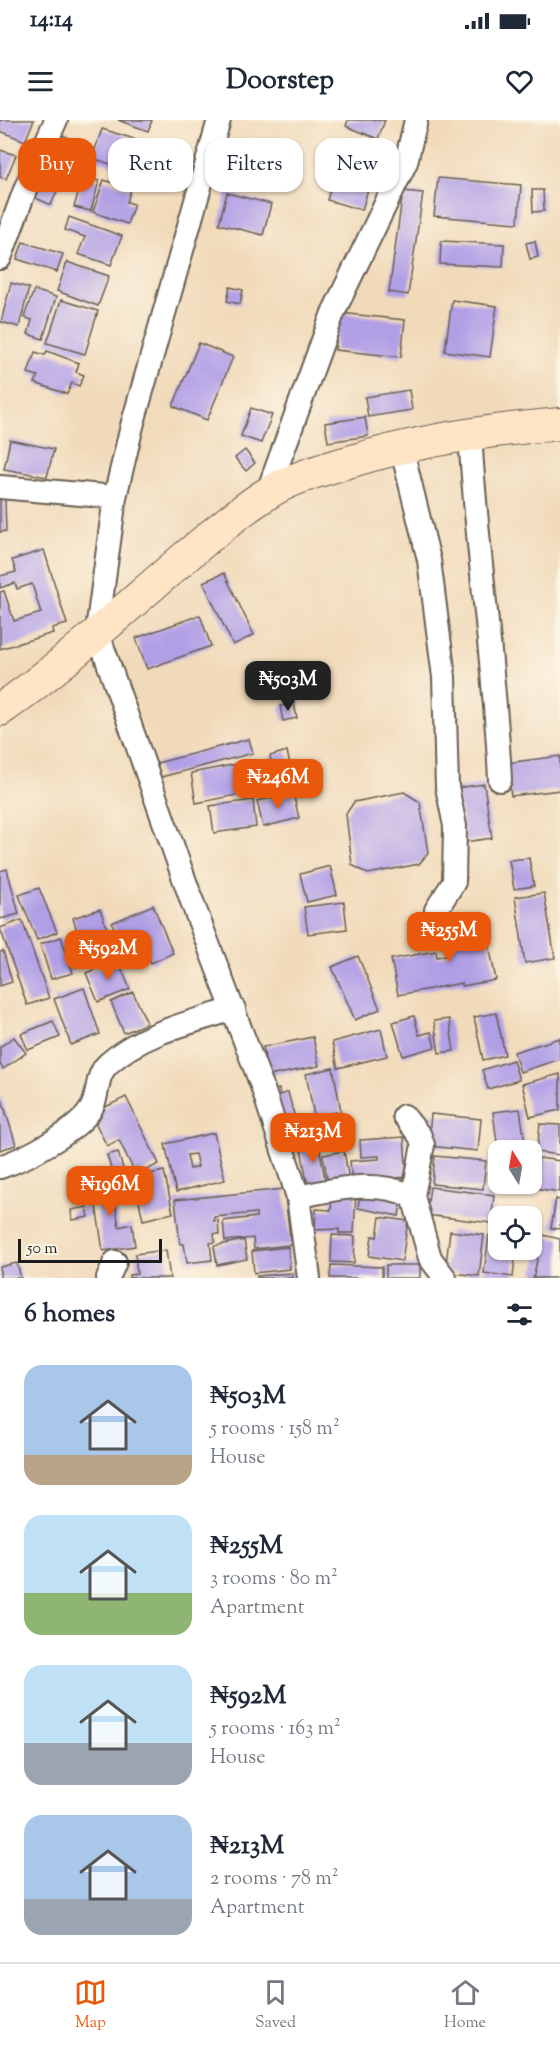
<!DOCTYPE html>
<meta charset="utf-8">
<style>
body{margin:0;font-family:"Sorts Mill Goudy",serif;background:#f2f2f3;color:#1f2937;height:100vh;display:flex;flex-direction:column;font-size:22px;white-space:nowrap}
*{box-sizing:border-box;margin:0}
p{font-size:20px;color:#747a83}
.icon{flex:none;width:33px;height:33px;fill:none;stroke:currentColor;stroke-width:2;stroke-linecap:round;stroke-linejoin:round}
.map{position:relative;height:1158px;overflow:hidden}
.sheet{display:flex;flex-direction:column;background:#fff;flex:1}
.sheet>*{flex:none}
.banner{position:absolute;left:18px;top:18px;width:525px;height:54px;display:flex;gap:12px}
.needle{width:39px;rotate:349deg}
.tools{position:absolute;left:488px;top:1020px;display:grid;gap:12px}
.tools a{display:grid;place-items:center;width:54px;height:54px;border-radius:12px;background:#fff;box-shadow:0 2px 4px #0004;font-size:30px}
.scale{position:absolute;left:18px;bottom:15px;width:144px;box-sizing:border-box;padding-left:6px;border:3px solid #1c1c1c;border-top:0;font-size:16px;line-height:21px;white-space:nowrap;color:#1c1c1c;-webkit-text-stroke:4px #fcf5e5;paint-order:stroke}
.price{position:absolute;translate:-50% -51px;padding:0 14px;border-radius:12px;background:#ea580c;color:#fff;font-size:20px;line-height:39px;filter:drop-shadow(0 2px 3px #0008)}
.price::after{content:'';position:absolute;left:50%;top:36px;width:18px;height:14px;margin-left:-9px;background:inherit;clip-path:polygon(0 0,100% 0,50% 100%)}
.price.active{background:#222;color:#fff}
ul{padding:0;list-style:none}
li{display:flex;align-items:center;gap:18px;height:150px;padding:0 24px}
li span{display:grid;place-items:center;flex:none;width:168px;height:120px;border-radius:18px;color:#555}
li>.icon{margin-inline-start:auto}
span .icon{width:72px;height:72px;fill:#fffc;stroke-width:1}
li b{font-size:26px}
h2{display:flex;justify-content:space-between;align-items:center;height:72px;padding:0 24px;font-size:26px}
.chip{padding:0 21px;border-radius:18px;background:#fff;box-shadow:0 2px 4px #0004;font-size:21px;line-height:54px}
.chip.active{background:#ea580c;color:#fff}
.status{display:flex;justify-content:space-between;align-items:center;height:42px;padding:0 30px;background:#fff;direction:ltr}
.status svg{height:16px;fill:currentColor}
header{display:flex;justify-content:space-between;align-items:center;height:78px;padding:0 24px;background:#fff;font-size:27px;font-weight:700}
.dock{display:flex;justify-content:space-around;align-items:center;height:84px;border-top:2px solid #e0e1e3;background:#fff;font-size:16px;color:#747a83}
.dock a{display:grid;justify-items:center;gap:3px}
.dock .active{color:#ea580c}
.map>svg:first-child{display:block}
.building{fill:#b19fe6;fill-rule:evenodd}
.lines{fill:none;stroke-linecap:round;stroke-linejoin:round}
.minor-casing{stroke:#675e53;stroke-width:26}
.secondary-casing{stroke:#675e53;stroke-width:34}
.minor{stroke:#fff;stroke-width:22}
.secondary{stroke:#ffe4c6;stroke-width:32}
</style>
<div class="status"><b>14:14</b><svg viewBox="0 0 49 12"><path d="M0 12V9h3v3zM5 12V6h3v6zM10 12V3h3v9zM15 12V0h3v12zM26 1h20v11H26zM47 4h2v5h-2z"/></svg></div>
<header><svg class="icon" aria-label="menu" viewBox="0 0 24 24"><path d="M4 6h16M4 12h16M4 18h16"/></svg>Doorstep<svg class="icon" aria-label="heart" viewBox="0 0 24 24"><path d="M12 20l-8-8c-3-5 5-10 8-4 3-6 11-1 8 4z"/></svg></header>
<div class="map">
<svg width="560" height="1158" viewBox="0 0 560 1158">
<rect width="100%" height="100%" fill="#fcf5e5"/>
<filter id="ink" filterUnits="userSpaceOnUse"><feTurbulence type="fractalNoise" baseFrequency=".0167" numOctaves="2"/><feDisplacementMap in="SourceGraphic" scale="12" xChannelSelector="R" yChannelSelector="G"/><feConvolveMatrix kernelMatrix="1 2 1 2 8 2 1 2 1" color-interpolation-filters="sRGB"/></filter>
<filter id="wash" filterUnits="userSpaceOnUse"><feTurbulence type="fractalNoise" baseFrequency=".008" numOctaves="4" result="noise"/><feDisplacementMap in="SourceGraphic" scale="24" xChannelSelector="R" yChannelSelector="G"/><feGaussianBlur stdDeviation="1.35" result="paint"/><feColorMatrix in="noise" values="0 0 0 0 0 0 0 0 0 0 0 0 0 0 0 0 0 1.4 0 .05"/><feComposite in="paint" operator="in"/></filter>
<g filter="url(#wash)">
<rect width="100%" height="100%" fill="#f1daba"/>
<g id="blocks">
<g class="building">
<path d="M0 0H34L25 21 0 11Z"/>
<path d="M118 0H152L148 11Z"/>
<path d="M348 0H385L378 19 346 6Z"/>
<path d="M102 9 141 21 131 51 92 38Z"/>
<path d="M61 15 90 26 86 37 56 26Z"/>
<path d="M242 20 279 31 269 65 232 53Z"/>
<path d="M0 30 16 35 6 59 0 57Z"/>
<path d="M54 34 70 41 51 85 36 78Z"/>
<path d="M339 39 374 49 362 90 327 80Z"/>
<path d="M83 57 99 61 91 91 74 87Z"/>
<path d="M438 58 521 65 518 103 434 96Z"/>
<path d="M104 60 131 69 127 82 134 84 127 104 93 92Z"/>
<path d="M532 70H543L544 91 533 92Z"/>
<path d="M403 71 423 73 408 175 389 172Z"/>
<path d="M227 73 271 84 263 115 219 104Z"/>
<path d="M69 97 122 116 111 145 78 134 85 117 65 110Z"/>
<path d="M441 121 504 124 503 147 440 144Z"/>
<path d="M535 121 538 137 530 139 526 123Z"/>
<path d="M23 122 63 134 57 152 17 139Z"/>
<path d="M67 142 109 156 98 186 57 171Z"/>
<path d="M11 163 29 168 19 207 1 202Z"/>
<path d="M230 167 243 170 240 184 227 181Z"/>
<path d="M34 170 56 177 43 219 28 214 32 200 24 197Z"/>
<path d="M61 180 98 191 85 234 47 223Z"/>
<path d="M452 180 497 186 490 237 445 231Z"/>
<path d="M340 193 405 200 401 237 335 230Z"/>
<path d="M199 223 233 237 207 300 173 286Z"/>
<path d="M47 231 79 243 76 252 84 255 79 266 72 263 67 274 35 263 38 256 28 253 35 232 45 235Z"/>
<path d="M409 270 412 290 368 297 365 277Z"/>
<path d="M251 288 272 295 261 323 241 316Z"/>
<path d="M365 297 368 316 328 322 325 303Z"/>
<path d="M10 320 54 329 47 357 4 349Z"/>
<path d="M245 330 255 343 246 351 235 338Z"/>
<path d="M0 379H5L6 411 0 412Z"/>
<path d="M44 430 67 504 52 508 53 513 0 529V472L4 471 14 501 41 493 32 464 17 469 15 463 0 468V456L16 452 12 440Z"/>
<path d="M224 453 254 515 233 525 203 462Z"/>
<path d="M200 495 211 526 147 549 136 518Z"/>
<path d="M294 583 297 598 283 601 280 586Z"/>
<path d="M249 619 253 633 161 657 157 643Z"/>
<path d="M287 631 291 650 274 654 270 636Z"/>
<path d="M560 636V670L511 676 507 643Z"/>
<path d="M237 644 242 674 196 683 191 653Z"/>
<path d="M280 657 282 668 247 674 245 663Z"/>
<path d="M484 664 492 718 465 722 457 668Z"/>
<path d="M404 672 420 682 428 733 419 744 368 754 352 745 346 694 354 682Z"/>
<path d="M293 673 299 698 263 707 257 681Z"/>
<path d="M253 680 256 707 214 713 210 686Z"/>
<path d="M529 738 534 766 514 769 509 740Z"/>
<path d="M330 746 337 775 307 782 300 754Z"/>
<path d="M7 749 19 794 0 799V751Z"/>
<path d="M39 768 57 812 37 820 19 775Z"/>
<path d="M544 773 555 838 525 843 515 777Z"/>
<path d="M344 782 347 809 308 814 304 787Z"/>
<path d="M153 785 173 833 151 843 139 814 120 822 112 803Z"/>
<path d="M100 789 113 826 85 836 73 798Z"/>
<path d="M484 799 496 860 462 866V863L398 875 391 839 436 831 437 837 449 834 447 827 455 825 452 805Z"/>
<path d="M22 800 49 878 27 885 0 808Z"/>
<path d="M61 817 73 853 51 859 40 824Z"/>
<path d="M3 831 12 862 0 866V832Z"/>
<path d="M358 836 380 889 355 900 332 847Z"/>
<path d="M118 840 130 869 98 882 86 853Z"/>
<path d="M84 868 100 914 71 925 54 879Z"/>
<path d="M133 872 147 903 124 913 111 882Z"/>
<path d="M496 893 505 935 483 940 474 897Z"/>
<path d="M414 896 419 915 431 912 435 927 403 936 393 902Z"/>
<path d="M449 899 454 931 439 933 434 901Z"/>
<path d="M53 901 60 917 28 930 21 914Z"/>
<path d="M381 909 387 936 338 948 332 922Z"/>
<path d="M14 917 26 933 3 949 0 944V927Z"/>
<path d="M313 917 319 946 268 956 263 927Z"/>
<path d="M560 918V939L520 952 514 932Z"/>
<path d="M513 940 519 960 488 969 482 950Z"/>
<path d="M333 948 341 991 314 996 306 954Z"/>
<path d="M560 954V990L530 997 522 964Z"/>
<path d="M279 969 280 975 288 972 301 1021 285 1025 271 971Z"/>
<path d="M0 973 16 1025 0 1030Z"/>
<path d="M126 977 159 1044 136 1055 119 1020 107 1026 91 994Z"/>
<path d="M520 989 526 1030H498L493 992Z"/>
<path d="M431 994 481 999 478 1031 428 1026Z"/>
<path d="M540 1004 560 1005V1035L537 1032Z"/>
<path d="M214 1013 225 1060 176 1072 165 1024ZM195 1034 198 1047 190 1049 187 1035Z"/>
<path d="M404 1017 407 1057 352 1062 350 1041 379 1039V1036L361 1037 360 1020Z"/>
<path d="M318 1020 326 1064 308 1067 300 1023Z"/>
<path d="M344 1031 349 1060 328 1064 323 1035Z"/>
<path d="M118 1032 125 1055 114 1059 107 1035Z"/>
<path d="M435 1036 486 1041 483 1069 432 1064Z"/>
<path d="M539 1038 560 1041V1072L534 1068Z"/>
<path d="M164 1051 173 1093 143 1100 134 1057Z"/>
<path d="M111 1056 119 1107 132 1104 135 1126 103 1131 92 1059Z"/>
<path d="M430 1067 494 1075 491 1103 426 1095Z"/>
<path d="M284 1069 291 1125 254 1129 253 1118 225 1121 223 1101 256 1097V1093L214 1097V1101L218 1100 219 1114H214L215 1122 210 1123 212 1140 187 1143 184 1124H180L175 1080Z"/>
<path d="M332 1071 356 1072 354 1113H339V1109L315 1110 316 1089 331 1090Z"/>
<path d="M360 1072 402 1079 399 1096 358 1088Z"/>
<path d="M556 1079 560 1080V1109L551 1108Z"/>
<path d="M87 1087 89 1097 72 1100 71 1090Z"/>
<path d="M380 1097 408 1101 402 1141 369 1136 372 1116 377 1117Z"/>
<path d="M450 1111 484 1115 479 1156 445 1152Z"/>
<path d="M332 1115 355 1116 354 1143 331 1142Z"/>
<path d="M489 1115 498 1116V1130H516L513 1157 484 1153Z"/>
<path d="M543 1115 560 1119V1158H533Z"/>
<path d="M244 1120 247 1139 217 1145 214 1126Z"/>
<path d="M288 1127 290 1149 254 1153 252 1131Z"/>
<path d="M166 1130 170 1158H129V1155L137 1154 135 1134Z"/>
<path d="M17 1143 21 1158H0V1147Z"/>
<path d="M331 1145 382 1147V1158H330Z"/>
<rect x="386" y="1145" width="34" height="13"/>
<path d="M293 1153V1158H257V1156Z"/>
</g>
</g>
</g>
<g filter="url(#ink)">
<use href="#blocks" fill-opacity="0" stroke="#675e53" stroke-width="1.5"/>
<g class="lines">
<g class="minor-casing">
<g id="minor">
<path d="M219 0 132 306 115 377 97 511 194 787 262 966 298 1077 309 1158"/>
<path d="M0 138 26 67 56 0"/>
<path d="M470 312C476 429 495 544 500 660"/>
<path d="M401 326 429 440 444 557 447 667 455 706 454 762 436 790"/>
<path d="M0 367 115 377"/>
<path d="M267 374 333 193 406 42 416 0"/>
<path d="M404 996 420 1016 423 1025 413 1076 430 1138 445 1158"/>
<path d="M0 1047C25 1039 83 1009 93 985 99 971 96 954 109 943 142 913 192 902 234 889"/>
<path d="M298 1077C337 1068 374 1060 413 1076"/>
<path d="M108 1158 115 1142"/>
</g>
</g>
<g class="secondary-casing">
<path id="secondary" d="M0 590C67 543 127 486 190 433 214 413 238 392 265 375 289 359 318 351 345 343 420 320 482 311 560 304"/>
</g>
<use href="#minor" class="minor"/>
<use href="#secondary" class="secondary"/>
</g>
</g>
</svg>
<div class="tools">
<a><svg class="needle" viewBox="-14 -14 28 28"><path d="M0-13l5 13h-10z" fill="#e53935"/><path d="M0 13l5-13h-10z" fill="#747a83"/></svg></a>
<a><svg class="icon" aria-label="locate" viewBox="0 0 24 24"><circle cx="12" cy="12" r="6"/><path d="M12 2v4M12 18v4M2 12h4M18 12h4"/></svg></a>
</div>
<div class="scale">50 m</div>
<b class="price active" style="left:288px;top:592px">₦503M</b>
<b class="price" style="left:278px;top:690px">₦246M</b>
<b class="price" style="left:449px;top:843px">₦255M</b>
<b class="price" style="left:108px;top:861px">₦592M</b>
<b class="price" style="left:313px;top:1044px">₦213M</b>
<b class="price" style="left:110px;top:1097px">₦196M</b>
<div class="banner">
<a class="chip active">Buy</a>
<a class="chip">Rent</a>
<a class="chip">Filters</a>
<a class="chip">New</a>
</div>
</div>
<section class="sheet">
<h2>6 homes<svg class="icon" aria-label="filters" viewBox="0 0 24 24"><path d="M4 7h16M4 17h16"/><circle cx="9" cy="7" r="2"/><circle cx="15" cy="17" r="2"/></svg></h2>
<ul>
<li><span style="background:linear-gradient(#a9c7e8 75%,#b9a48a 0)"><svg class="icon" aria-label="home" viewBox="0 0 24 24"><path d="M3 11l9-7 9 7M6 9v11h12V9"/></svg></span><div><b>₦503M</b><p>5 rooms · 158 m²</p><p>House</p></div></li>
<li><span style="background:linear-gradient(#bfe0f5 65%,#8fb573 0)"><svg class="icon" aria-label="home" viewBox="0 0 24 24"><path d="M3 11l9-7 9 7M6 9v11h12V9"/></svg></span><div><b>₦255M</b><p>3 rooms · 80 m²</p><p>Apartment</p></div></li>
<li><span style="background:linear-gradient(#bfe0f5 65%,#9aa5b1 0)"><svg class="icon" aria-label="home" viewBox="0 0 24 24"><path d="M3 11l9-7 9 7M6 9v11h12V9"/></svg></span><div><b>₦592M</b><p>5 rooms · 163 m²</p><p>House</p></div></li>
<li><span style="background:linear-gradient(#a9c7e8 70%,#9aa5b1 0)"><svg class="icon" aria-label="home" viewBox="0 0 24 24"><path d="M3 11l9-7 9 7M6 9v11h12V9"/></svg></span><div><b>₦213M</b><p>2 rooms · 78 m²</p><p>Apartment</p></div></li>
</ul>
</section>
<nav class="dock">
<a class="active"><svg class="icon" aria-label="map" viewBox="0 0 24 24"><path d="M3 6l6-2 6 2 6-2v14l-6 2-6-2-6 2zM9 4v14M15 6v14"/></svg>Map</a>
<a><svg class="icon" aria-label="saved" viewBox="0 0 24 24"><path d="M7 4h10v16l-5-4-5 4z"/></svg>Saved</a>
<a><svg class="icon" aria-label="home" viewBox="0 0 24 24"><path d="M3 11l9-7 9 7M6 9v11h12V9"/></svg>Home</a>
</nav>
